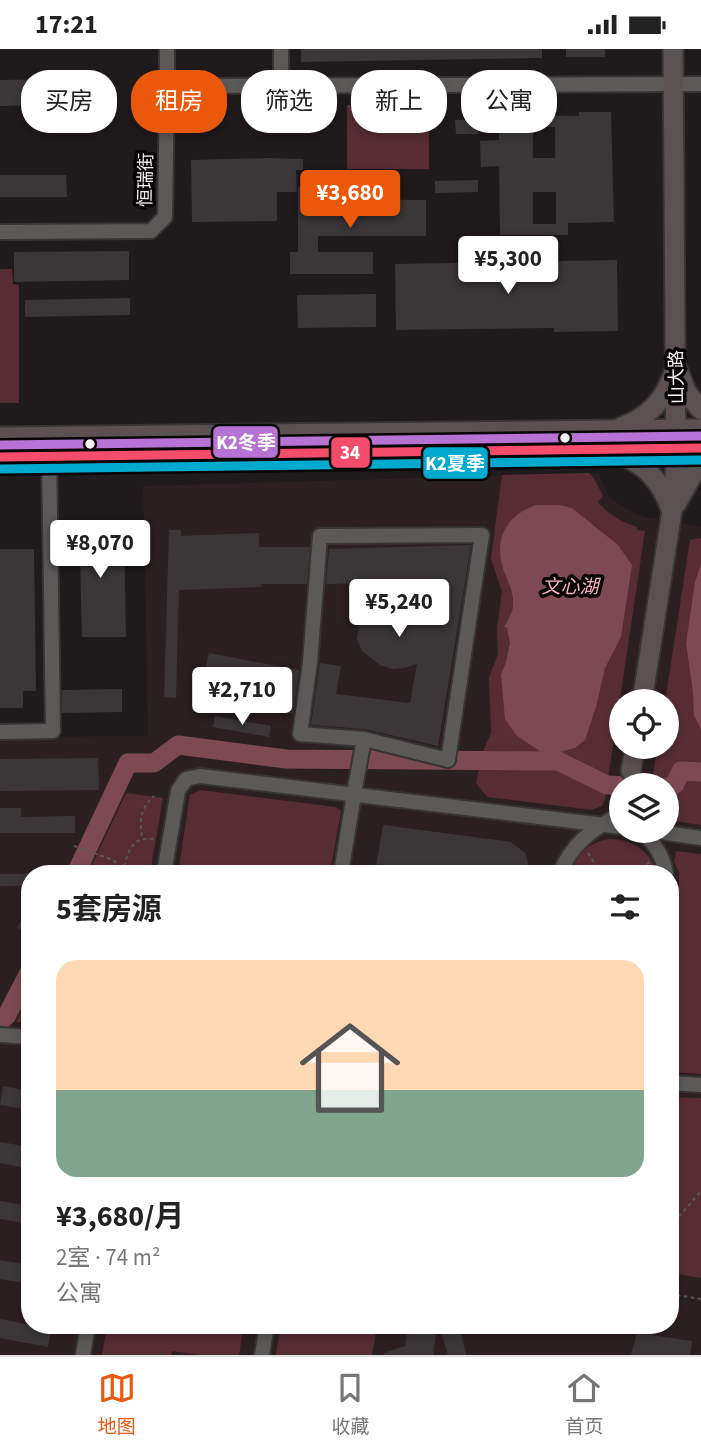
<!DOCTYPE html>
<html lang="zh">
<meta charset="utf-8">
<style>
body{margin:0;font-family:"Source Sans 3","Noto Sans SC",sans-serif;background:#f6f6f6;color:#222;height:100vh;display:flex;flex-direction:column;font-size:26px;white-space:nowrap}
*{box-sizing:border-box;margin:0}
p{font-size:23px;color:#767676}
.icon{flex:none;width:38px;height:38px;fill:none;stroke:currentColor;stroke-width:2;stroke-linecap:round;stroke-linejoin:round}
.map{position:relative;flex:1;overflow:hidden}
.sheet{position:absolute;left:21px;top:816px;width:658px;height:469px;display:flex;flex-direction:column;background:#fff;border-radius:28px;box-shadow:0 4px 10px #0003}
.sheet>*{flex:none}
.guide{position:absolute;left:21px;top:21px;width:660px;height:63px;display:flex;gap:14px}
.fabs{position:absolute;left:609px;top:640px;display:grid;gap:14px}
.fabs a{display:grid;place-items:center;width:70px;height:70px;border-radius:50%;background:#fff;box-shadow:0 4px 10px #0003;font-size:35px}
.price{position:absolute;translate:-50% -60px;padding:0 16px;border-radius:7px;background:#fff;color:#222;font-size:23px;line-height:46px;filter:drop-shadow(0 2px 4px #0008)}
.price::after{content:'';position:absolute;left:50%;top:42px;width:21px;height:16px;margin-left:-10px;background:inherit;clip-path:polygon(0 0,100% 0,50% 100%)}
.price.on{background:#ea580c;color:#fff}
ul{padding:0;list-style:none}
li{display:grid;align-content:center;gap:14px;height:371px;padding:0 35px}
li+li{border-top:2px solid #e0e0e0}
li span{display:grid;place-items:center;height:217px;border-radius:21px;color:#555}
li>.icon{margin-inline-start:auto}
span .icon{width:126px;height:126px;fill:#fffc;stroke-width:1}
li b{font-size:30px}
h2{display:flex;justify-content:space-between;align-items:center;height:84px;padding:0 35px;font-size:30px}
.pill{padding:0 24px;border-radius:28px;background:#fff;box-shadow:0 4px 10px #0003;font-size:24px;line-height:63px}
.pill.on{background:#ea580c;color:#fff}
.status{display:flex;justify-content:space-between;align-items:center;height:49px;padding:0 35px;background:#fff;direction:ltr}
.status svg{height:19px;fill:currentColor}
.dock{display:flex;justify-content:space-around;align-items:center;height:98px;border-top:2px solid #e0e0e0;background:#fff;font-size:19px;color:#767676}
.dock a{display:grid;justify-items:center;gap:4px}
.dock .on{color:#ea580c}
.map>svg:first-child{display:block}
.built{fill:#2c1f21;fill-rule:evenodd}
.green{fill:#572c35}
.water{fill:#7d4a53}
.lines{fill:none;stroke-linecap:round;stroke-linejoin:round}
.river{stroke:#7d4a53;stroke-width:19}
.building{fill:#3b3738;fill-rule:evenodd}
.minor-casing{stroke:#373434;stroke-width:18}
.major-casing{stroke:#373434;stroke-width:23}
.path{stroke:#5b5959;stroke-width:2;stroke-dasharray:3.5 3.5;stroke-linecap:butt}
.minor{stroke:#5c5959;stroke-width:14}
.major{stroke:#5b5153;stroke-width:19}
.bus-1-casing{stroke:#080506;stroke-width:14}
.bus-2-casing{stroke:#080506;stroke-width:14}
.bus-3-casing{stroke:#080506;stroke-width:14}
.bus-1{stroke:#f44d6c;stroke-width:9}
.bus-2{stroke:#00a9ce;stroke-width:9}
.bus-3{stroke:#b673d3;stroke-width:9}
.bus-dot{fill:#f7f2f2;stroke:#080506;stroke-width:2.5}
.labels{text-anchor:middle;dominant-baseline:central;stroke-width:7;stroke-linejoin:round;paint-order:stroke}
.street-label{font-size:18px;fill:#f7f2f2;stroke:#080506}
.water-label{font-size:19px;font-style:italic;fill:#f9b2be;stroke:#080506}
.line-badge{stroke:#080506;stroke-width:2.5}
.badge-label{font-size:19px;text-anchor:middle;font-weight:bold;fill:#fff}
</style>
<div class="status"><b>17:21</b><svg viewBox="0 0 49 12"><path d="M0 12V9h3v3zM5 12V6h3v6zM10 12V3h3v9zM15 12V0h3v12zM26 1h20v11H26zM47 4h2v5h-2z"/></svg></div>
<div class="map">
<svg width="701" height="1306" viewBox="0 0 701 1306">
<rect width="100%" height="100%" fill="#1f1a1b"/>
<path class="built" d="M598 424 609 448 631 463 645 468 701 478V1306H0V688L148 687 143 437ZM621 653H667V698H621ZM621 737H667V782H621ZM30 824H670V1276H30Z"/>
<g class="green">
<rect x="347" y="56" width="82" height="64"/>
<path d="M0 220H12L13 235 19 236V354H0Z"/>
<path d="M589 424 593 428 603 447 598 453C609 466 621 473 637 478V481L645 482 605 751 602 757 592 761 487 748 476 734 482 705 491 684 489 628 498 605 497 579 502 543 491 510 502 426Z"/>
<path d="M701 489V776L667 771V737H651L657 698H667V653H665L690 491Z"/>
<path d="M200 741 336 758 341 762 330 824H178L190 746Z"/>
<path d="M126 744 163 749 150 824H88Z"/>
<path d="M609 790C633 790 650 802 657 824H571C577 804 588 794 609 790Z"/>
<path d="M676 802 701 805V1025L670 1023V899L679 835V823L674 813Z"/>
<path d="M30 945V974L16 973Z"/>
<path d="M670 1048 701 1049V1229L670 1224Z"/>
<path d="M107 1276H244L239 1306H200L172 1302 171 1306H102Z"/>
<path d="M281 1276H377L372 1306H276Z"/>
</g>
<g class="water">
<path d="M536 456H559L572 459 618 496 632 516 621 588 605 619 596 658 585 691 575 699 552 705 541 703 516 686 505 670 501 626 506 613 510 594 507 579 504 578C507 572 512 565 513 558 515 542 506 531 502 516 495 486 508 466 536 456Z"/>
<path d="M701 515V680L694 667 693 643 686 594 695 533Z"/>
</g>
<g class="lines">
<g class="river">
<path d="M667 739 675 735 681 722 701 723"/>
<path d="M76 824 128 714H154L178 696 286 710 558 712 607 736 625 737"/>
<path d="M0 973 7 966 30 922"/>
</g>
</g>
<g class="building">
<path d="M301 0H542V9L301 13Z"/>
<rect x="566" y="0" width="39" height="8"/>
<path d="M51 30V56L0 57V31Z"/>
<path d="M579 63H611L614 173 568 174V186H500L499 117 481 118 480 92 499 91V66L579 67ZM533 78H555V109H533ZM533 143H556V175H533Z"/>
<path d="M455 71H478V85H456Z"/>
<path d="M269 109 303 110V121H296L297 143H277V172L192 173 191 111Z"/>
<path d="M0 126H66L67 148H0Z"/>
<path d="M478 131V143L435 144V132Z"/>
<path d="M298 138H318V150L426 151V187H318V203H373V225H290V203H298Z"/>
<path d="M129 202V231L14 233V203Z"/>
<path d="M617 211 618 282 554 283V279L396 281 395 215Z"/>
<path d="M376 245V278L298 279 297 246Z"/>
<path d="M130 249V266L25 268V251Z"/>
<path d="M62 481H124L126 588H82L80 509H62Z"/>
<path d="M169 481H181V487L259 484V498H310L307 535H261V538L179 541 176 649 164 648Z"/>
<path d="M471 496 438 697 365 680 311 676 320 614 341 617 336 645 410 654 417 615 404 619 392 620 380 616 362 602 357 590 359 575 361 566 369 557 389 550 401 552 424 564 429 533 326 535 329 500Z"/>
<path d="M0 500H34L36 642H23V659H0Z"/>
<path d="M209 604 299 621 293 665 200 647Z"/>
<path d="M122 640V663L62 664V641Z"/>
<path d="M215 667 271 677 269 688 213 678Z"/>
<path d="M98 709 99 741 0 742V710Z"/>
<path d="M0 759H21V768L75 767V784H0Z"/>
<path d="M383 776 511 793 525 804 531 824H375Z"/>
<rect x="0" y="825" width="30" height="12"/>
<path d="M30 853V880L28 884 17 879Z"/>
<path d="M3 1037 30 1042V1061L0 1056Z"/>
<path d="M0 1093 30 1098V1120L0 1114Z"/>
<path d="M0 1152 30 1157V1175L0 1170Z"/>
<path d="M0 1211 30 1216V1235L0 1230Z"/>
<path d="M0 1270 51 1280 48 1298 0 1289Z"/>
<path d="M408 1276H437L433 1306H384V1304L405 1297Z"/>
<path d="M439 1276H459L466 1306H448Z"/>
<path d="M637 1284 692 1292 690 1306H631Z"/>
</g>
<g class="lines">
<g class="minor-casing">
<g id="minor">
<path d="M167 0V37"/>
<path d="M281 37V0"/>
<path d="M0 183 151 182 165 168 167 37 701 35"/>
<path d="M0 683 53 682 49 400"/>
<path d="M353 750 364 690 300 685 310 614 320 487 482 486 448 711 364 690"/>
<path d="M641 782C655 795 662 805 666 824"/>
<path d="M653 782 701 789"/>
<path d="M164 824 178 742 186 730 200 727 621 778"/>
<path d="M341 824 354 745"/>
<path d="M560 824C572 794 591 782 618 766L621 761"/>
<path d="M0 986 30 988"/>
<path d="M670 1034 701 1036"/>
<path d="M83 1306 88 1276"/>
<path d="M262 1306 267 1276"/>
</g>
</g>
<g class="major-casing">
<g id="major">
<path d="M679 324 687 344 701 361"/>
<path d="M622 378C649 368 664 351 674 324"/>
<path d="M0 388 701 380"/>
<path d="M614 403C644 414 660 430 671 460"/>
<path d="M0 408 701 399"/>
<path d="M676 455 693 425 701 417"/>
<path d="M642 653 672 462 676 416 673 0"/>
<path d="M631 722 635 698"/>
</g>
</g>
<g class="path">
<path d="M142 787C139 770 141 759 154 747"/>
<path d="M74 797 113 811 123 820"/>
<path d="M588 804 597 818 624 824"/>
<path d="M579 817 591 821 596 819"/>
<path d="M122 824C129 803 129 787 156 790"/>
<path d="M636 824 651 812"/>
<path d="M670 1178 701 1142"/>
<path d="M670 1245 701 1250"/>
</g>
<use href="#minor" class="minor"/>
<use href="#major" class="major"/>
<g class="bus-1-casing">
<path id="bus-1" d="M0 408 701 399"/>
</g>
<g class="bus-2-casing">
<path id="bus-2" d="M0 420 701 411"/>
</g>
<g class="bus-3-casing">
<path id="bus-3" d="M0 396 701 387"/>
</g>
<use href="#bus-1" class="bus-1"/>
<use href="#bus-2" class="bus-2"/>
<use href="#bus-3" class="bus-3"/>
</g>
<g class="bus-dot">
<circle cx="565" cy="389" r="6"/>
<circle cx="90" cy="395" r="6"/>
</g>
<g class="labels">
<g class="street-label">
<text transform="translate(146 131) rotate(-89)">恒瑞街</text>
<text transform="translate(677 328) rotate(-91)">山大路</text>
</g>
<g class="water-label">
<text x="570" y="538">文心湖</text>
</g>
</g>
<g class="line-badge">
<rect x="212" y="376" width="67" height="34" rx="7" fill="#b673d3"/>
<rect x="330" y="387" width="41" height="33" rx="7" fill="#f44d6c"/>
<rect x="422" y="397" width="67" height="34" rx="7" fill="#00a9ce"/>
</g>
<g class="badge-label">
<text x="246" y="400">K2冬季</text>
<text x="350" y="410">34</text>
<text x="455" y="421">K2夏季</text>
</g>
</svg>
<div class="fabs">
<a><svg class="icon" aria-label="locate" viewBox="0 0 24 24"><circle cx="12" cy="12" r="6"/><path d="M12 2v4M12 18v4M2 12h4M18 12h4"/></svg></a>
<a><svg class="icon" aria-label="layers" viewBox="0 0 24 24"><path d="M12 4l9 5-9 5-9-5zM3 14l9 5 9-5"/></svg></a>
</div>
<b class="price on" style="left:350px;top:181px">¥3,680</b>
<b class="price" style="left:508px;top:247px">¥5,300</b>
<b class="price" style="left:100px;top:531px">¥8,070</b>
<b class="price" style="left:399px;top:590px">¥5,240</b>
<b class="price" style="left:242px;top:678px">¥2,710</b>
<div class="guide">
<a class="pill">买房</a>
<a class="pill on">租房</a>
<a class="pill">筛选</a>
<a class="pill">新上</a>
<a class="pill">公寓</a>
</div>
<section class="sheet">
<h2>5套房源<svg class="icon" aria-label="filters" viewBox="0 0 24 24"><path d="M4 7h16M4 17h16"/><circle cx="9" cy="7" r="2"/><circle cx="15" cy="17" r="2"/></svg></h2>
<ul>
<li><span style="background:linear-gradient(#ffd9b3 60%,#7fa58c 0)"><svg class="icon" aria-label="home" viewBox="0 0 24 24"><path d="M3 11l9-7 9 7M6 9v11h12V9"/></svg></span><div><b>¥3,680/月</b><p>2室 · 74 m²</p><p>公寓</p></div></li>
</ul>
</section>
</div>
<nav class="dock">
<a class="on"><svg class="icon" aria-label="map" viewBox="0 0 24 24"><path d="M3 6l6-2 6 2 6-2v14l-6 2-6-2-6 2zM9 4v14M15 6v14"/></svg>地图</a>
<a><svg class="icon" aria-label="saved" viewBox="0 0 24 24"><path d="M7 4h10v16l-5-4-5 4z"/></svg>收藏</a>
<a><svg class="icon" aria-label="home" viewBox="0 0 24 24"><path d="M3 11l9-7 9 7M6 9v11h12V9"/></svg>首页</a>
</nav>
